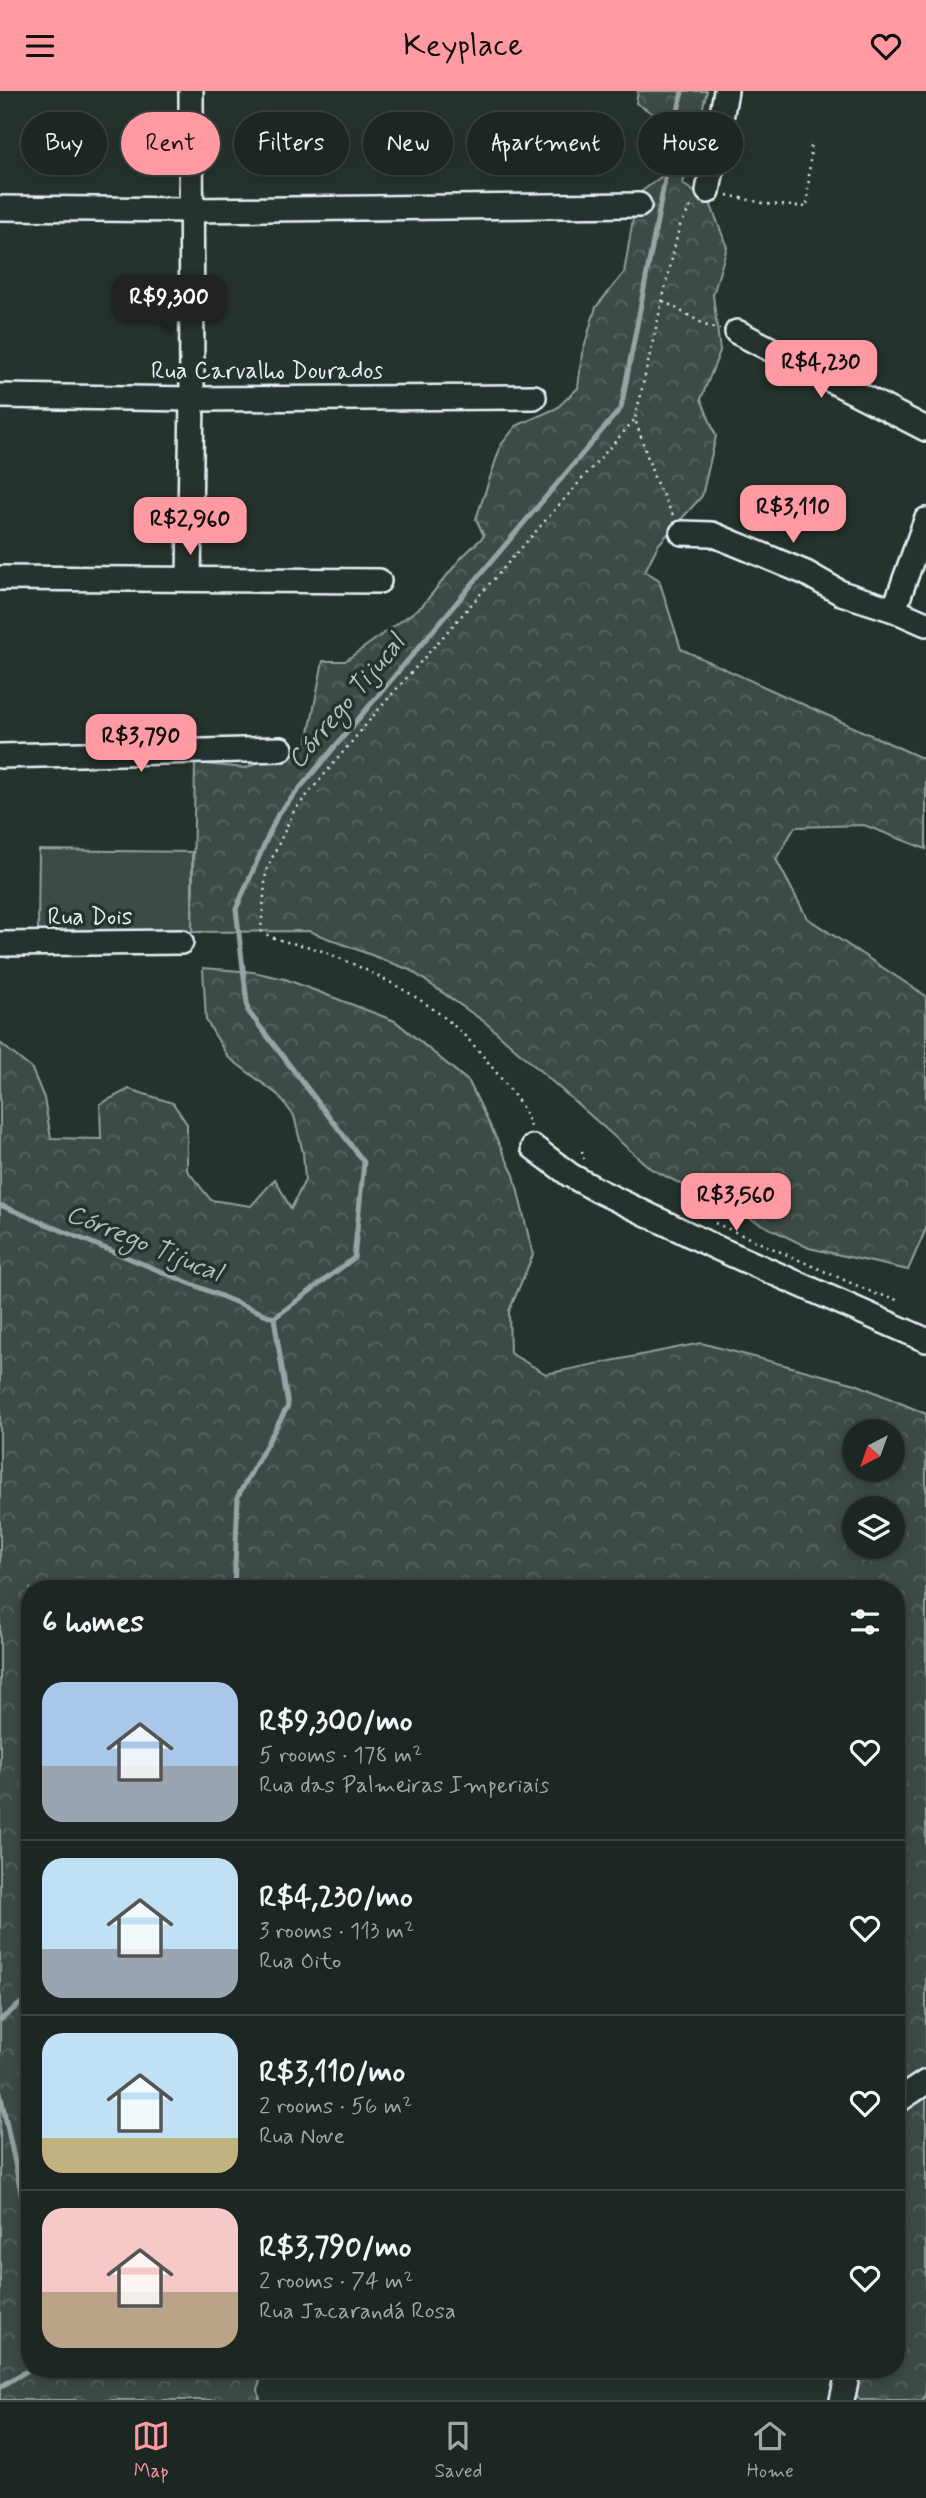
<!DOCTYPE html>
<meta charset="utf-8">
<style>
body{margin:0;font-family:Mynerve,sans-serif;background:#29322f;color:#f1f3f6;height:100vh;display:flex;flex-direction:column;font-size:26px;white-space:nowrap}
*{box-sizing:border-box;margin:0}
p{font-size:23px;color:#a0a5a5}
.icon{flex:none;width:38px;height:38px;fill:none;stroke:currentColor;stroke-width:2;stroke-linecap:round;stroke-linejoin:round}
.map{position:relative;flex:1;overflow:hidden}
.side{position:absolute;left:21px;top:1489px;width:884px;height:798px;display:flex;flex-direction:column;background:#1c2622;border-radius:28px;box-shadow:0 4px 18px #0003,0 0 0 2px #3a4340}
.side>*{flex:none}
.guide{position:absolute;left:21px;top:21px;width:886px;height:63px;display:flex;gap:14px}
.needle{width:46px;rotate:221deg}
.controls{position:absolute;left:842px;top:1328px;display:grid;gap:14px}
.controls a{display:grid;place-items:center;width:63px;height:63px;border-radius:50%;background:#1c2622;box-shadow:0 4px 18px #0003,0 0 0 2px #3a4340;font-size:35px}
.price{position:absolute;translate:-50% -60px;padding:0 16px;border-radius:14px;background:#ff9aa2;color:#111;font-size:23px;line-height:46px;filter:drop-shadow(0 2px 4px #0008)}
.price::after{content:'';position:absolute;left:50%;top:42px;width:21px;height:16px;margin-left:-10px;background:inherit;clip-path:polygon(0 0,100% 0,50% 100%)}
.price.selected{background:#222;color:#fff}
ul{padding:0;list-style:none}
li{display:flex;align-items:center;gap:21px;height:175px;padding:0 21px}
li+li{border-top:2px solid #3a4340}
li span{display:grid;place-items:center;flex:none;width:196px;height:140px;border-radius:21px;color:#555}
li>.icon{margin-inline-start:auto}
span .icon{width:84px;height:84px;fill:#fffc;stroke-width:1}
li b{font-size:30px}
h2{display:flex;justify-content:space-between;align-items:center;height:84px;padding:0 21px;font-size:30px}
.tag{padding:0 24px;border-radius:32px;background:#1c2622;box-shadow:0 4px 18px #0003,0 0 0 2px #3a4340;font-size:24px;line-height:63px}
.tag.selected{background:#ff9aa2;color:#111}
header{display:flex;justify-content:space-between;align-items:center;height:91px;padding:0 21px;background:#ff9aa2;color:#111;font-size:32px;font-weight:600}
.menu{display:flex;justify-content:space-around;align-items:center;height:98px;border-top:2px solid #3a4340;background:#1c2622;font-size:19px;color:#a0a5a5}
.menu a{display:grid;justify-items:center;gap:4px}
.menu .selected{color:#ff9aa2}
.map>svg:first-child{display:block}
.green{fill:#3e4b47;stroke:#939ea0;stroke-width:2}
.forest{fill:url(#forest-crowns);stroke:#939ea0;stroke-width:2;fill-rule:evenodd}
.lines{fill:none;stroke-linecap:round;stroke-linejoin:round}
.stream{stroke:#98a3a5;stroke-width:5}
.minor-casing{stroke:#e8f1f8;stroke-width:28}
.path{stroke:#e8f1f8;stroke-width:2.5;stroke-dasharray:2 5;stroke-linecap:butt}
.minor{stroke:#26332d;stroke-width:23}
.labels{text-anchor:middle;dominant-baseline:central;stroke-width:7;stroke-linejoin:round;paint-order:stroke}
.street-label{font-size:24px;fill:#e8f1f8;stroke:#26332d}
.water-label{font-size:26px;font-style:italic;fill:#b3bdc0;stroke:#26332d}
</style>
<header><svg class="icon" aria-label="menu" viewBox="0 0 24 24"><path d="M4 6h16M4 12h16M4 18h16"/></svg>Keyplace<svg class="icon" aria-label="heart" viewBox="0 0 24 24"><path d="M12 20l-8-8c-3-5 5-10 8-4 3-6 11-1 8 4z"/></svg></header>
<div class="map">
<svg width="926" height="2309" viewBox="0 0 926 2309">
<defs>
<pattern id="forest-crowns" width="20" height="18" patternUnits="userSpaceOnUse" patternTransform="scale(1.75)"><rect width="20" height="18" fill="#3e4b47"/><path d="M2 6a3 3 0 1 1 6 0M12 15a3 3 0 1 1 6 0" fill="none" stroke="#5a6562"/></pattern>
</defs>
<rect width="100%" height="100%" fill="#26332d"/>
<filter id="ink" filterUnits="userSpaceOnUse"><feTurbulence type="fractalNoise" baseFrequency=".0143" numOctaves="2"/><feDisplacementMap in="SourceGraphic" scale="14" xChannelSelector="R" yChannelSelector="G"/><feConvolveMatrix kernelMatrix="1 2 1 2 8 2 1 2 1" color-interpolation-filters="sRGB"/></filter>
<g filter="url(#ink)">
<path class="green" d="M39 759 192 761V841L38 840Z"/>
<g class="forest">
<path d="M638 0H707L683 93 710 112 727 156 713 204 720 260 701 308 716 345 702 405 658 454 645 480 659 489 681 558 926 669V758L864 734 795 736 776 768 807 827 926 905V1138L908 1179 809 1157 651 1078 486 932 410 879 309 840 192 841 195 672 245 677 307 652 323 570H345L422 515 462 466 484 445 476 428 501 354 516 335 557 317 578 297 582 263 596 216 624 182 637 104 663 84 667 54 655 24 636 12Z"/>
<path d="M203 877 253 881 285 888 395 930 469 991 514 1084 533 1164 509 1220 510 1262 546 1283 701 1252 856 1293 926 1323V1981L896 2003V1498H30V2278L262 2279 258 2299 260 2309H0V952L32 978 44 1007 51 1047 101 1048 100 1013 129 998 173 1012 187 1033V1079L211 1109 251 1115 275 1088 291 1118 305 1089 303 1062 294 1025 278 1004 228 966 206 929ZM854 1340H892V1379H854ZM854 1418H892V1456H854Z"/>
<path d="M926 1999V2300L923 2309H860L853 2298 855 2279 896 2278V2021Z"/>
</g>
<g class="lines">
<g class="stream">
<path d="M0 1114 274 1227"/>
<path d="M234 1498 238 1405 288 1315 274 1227 354 1167 364 1071 248 920 236 818 278 723 621 317 682 0"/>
<path d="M0 1929 30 1905"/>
<path d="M0 2001 30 2144"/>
<path d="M0 2296 30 2278"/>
</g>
<g class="minor-casing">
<g id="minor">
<path d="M708 100 726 0"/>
<path d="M0 117 190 119 639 114"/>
<path d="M737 241 926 338"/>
<path d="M0 305 192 308 534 306"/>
<path d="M682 442 712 443 806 482 841 502 894 519 926 533"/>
<path d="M0 487 379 490"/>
<path d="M189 488 192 308 191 0"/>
<path d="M894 519 926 429"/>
<path d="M0 665 281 658"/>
<path d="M0 853 181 851"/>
<path d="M533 1056 570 1084 599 1100 715 1156 926 1249"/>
<path d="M896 2011 926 1991"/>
<path d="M842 2309 849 2278"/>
</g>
</g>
<g class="path">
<path d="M727 104 767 113 807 116 811 54"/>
<path d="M663 210 709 236 720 238"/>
<path d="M673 424 655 389 635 328 679 137 693 111"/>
<path d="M530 1036C526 1017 514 1005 503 990 488 971 472 950 453 934 419 903 365 877 322 860 303 852 279 853 261 840L266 780 294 720 379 618 635 328"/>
<path d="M582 1060 584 1068"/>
<path d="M715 1132 876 1203 895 1207 897 1214"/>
</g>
<use href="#minor" class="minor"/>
</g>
</g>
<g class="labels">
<g class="street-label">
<text x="267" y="280">Rua Carvalho Dourados</text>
<text x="90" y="826">Rua Dois</text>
</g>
<g class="water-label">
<text transform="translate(347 611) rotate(-50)">Córrego Tijucal</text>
<text transform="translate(144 1153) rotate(22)">Córrego Tijucal</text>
</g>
</g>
</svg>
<div class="controls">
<a><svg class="needle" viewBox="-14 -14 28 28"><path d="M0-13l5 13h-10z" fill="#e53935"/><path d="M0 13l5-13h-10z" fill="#a0a5a5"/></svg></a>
<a><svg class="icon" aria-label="layers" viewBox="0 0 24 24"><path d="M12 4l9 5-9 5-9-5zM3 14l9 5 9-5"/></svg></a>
</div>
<b class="price selected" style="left:169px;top:244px">R$9,300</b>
<b class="price" style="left:821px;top:309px">R$4,230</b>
<b class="price" style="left:793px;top:454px">R$3,110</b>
<b class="price" style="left:190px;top:466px">R$2,960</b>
<b class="price" style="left:141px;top:683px">R$3,790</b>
<b class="price" style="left:736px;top:1142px">R$3,560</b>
<div class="guide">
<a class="tag">Buy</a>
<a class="tag selected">Rent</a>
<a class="tag">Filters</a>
<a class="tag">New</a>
<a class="tag">Apartment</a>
<a class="tag">House</a>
</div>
<section class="side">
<h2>6 homes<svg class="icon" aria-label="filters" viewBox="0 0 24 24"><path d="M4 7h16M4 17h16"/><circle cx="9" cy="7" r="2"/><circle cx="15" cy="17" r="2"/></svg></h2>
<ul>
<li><span style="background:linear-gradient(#a9c7e8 60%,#9aa5b1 0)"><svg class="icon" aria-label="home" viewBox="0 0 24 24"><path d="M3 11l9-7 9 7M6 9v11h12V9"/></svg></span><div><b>R$9,300/mo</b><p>5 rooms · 178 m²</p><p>Rua das Palmeiras Imperiais</p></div><svg class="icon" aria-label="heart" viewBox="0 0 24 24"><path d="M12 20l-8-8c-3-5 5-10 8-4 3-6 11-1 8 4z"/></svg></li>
<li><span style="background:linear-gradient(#bfe0f5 65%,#9aa5b1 0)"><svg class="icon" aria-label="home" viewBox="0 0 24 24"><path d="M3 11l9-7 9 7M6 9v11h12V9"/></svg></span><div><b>R$4,230/mo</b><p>3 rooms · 113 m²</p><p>Rua Oito</p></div><svg class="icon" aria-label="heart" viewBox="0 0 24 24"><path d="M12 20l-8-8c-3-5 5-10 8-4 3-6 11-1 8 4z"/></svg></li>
<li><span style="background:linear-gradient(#bfe0f5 75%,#c2b280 0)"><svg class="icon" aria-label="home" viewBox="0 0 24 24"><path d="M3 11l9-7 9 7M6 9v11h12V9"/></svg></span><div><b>R$3,110/mo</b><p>2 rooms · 56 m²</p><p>Rua Nove</p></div><svg class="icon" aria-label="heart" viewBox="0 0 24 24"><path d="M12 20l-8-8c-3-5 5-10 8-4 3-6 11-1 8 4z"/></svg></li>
<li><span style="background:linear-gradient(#f6c9c9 60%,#b9a48a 0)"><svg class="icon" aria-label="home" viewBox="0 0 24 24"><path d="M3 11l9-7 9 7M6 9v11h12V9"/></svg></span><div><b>R$3,790/mo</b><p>2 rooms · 74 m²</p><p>Rua Jacarandá Rosa</p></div><svg class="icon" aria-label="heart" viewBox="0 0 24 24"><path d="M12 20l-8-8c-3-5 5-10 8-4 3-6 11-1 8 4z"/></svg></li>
</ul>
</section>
</div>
<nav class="menu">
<a class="selected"><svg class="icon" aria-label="map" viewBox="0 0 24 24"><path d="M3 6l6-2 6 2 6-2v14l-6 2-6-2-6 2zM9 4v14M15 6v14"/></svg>Map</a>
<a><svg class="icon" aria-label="saved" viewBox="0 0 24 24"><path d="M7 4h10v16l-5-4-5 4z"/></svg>Saved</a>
<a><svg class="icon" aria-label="home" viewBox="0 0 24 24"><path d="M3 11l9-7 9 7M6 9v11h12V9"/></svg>Home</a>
</nav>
